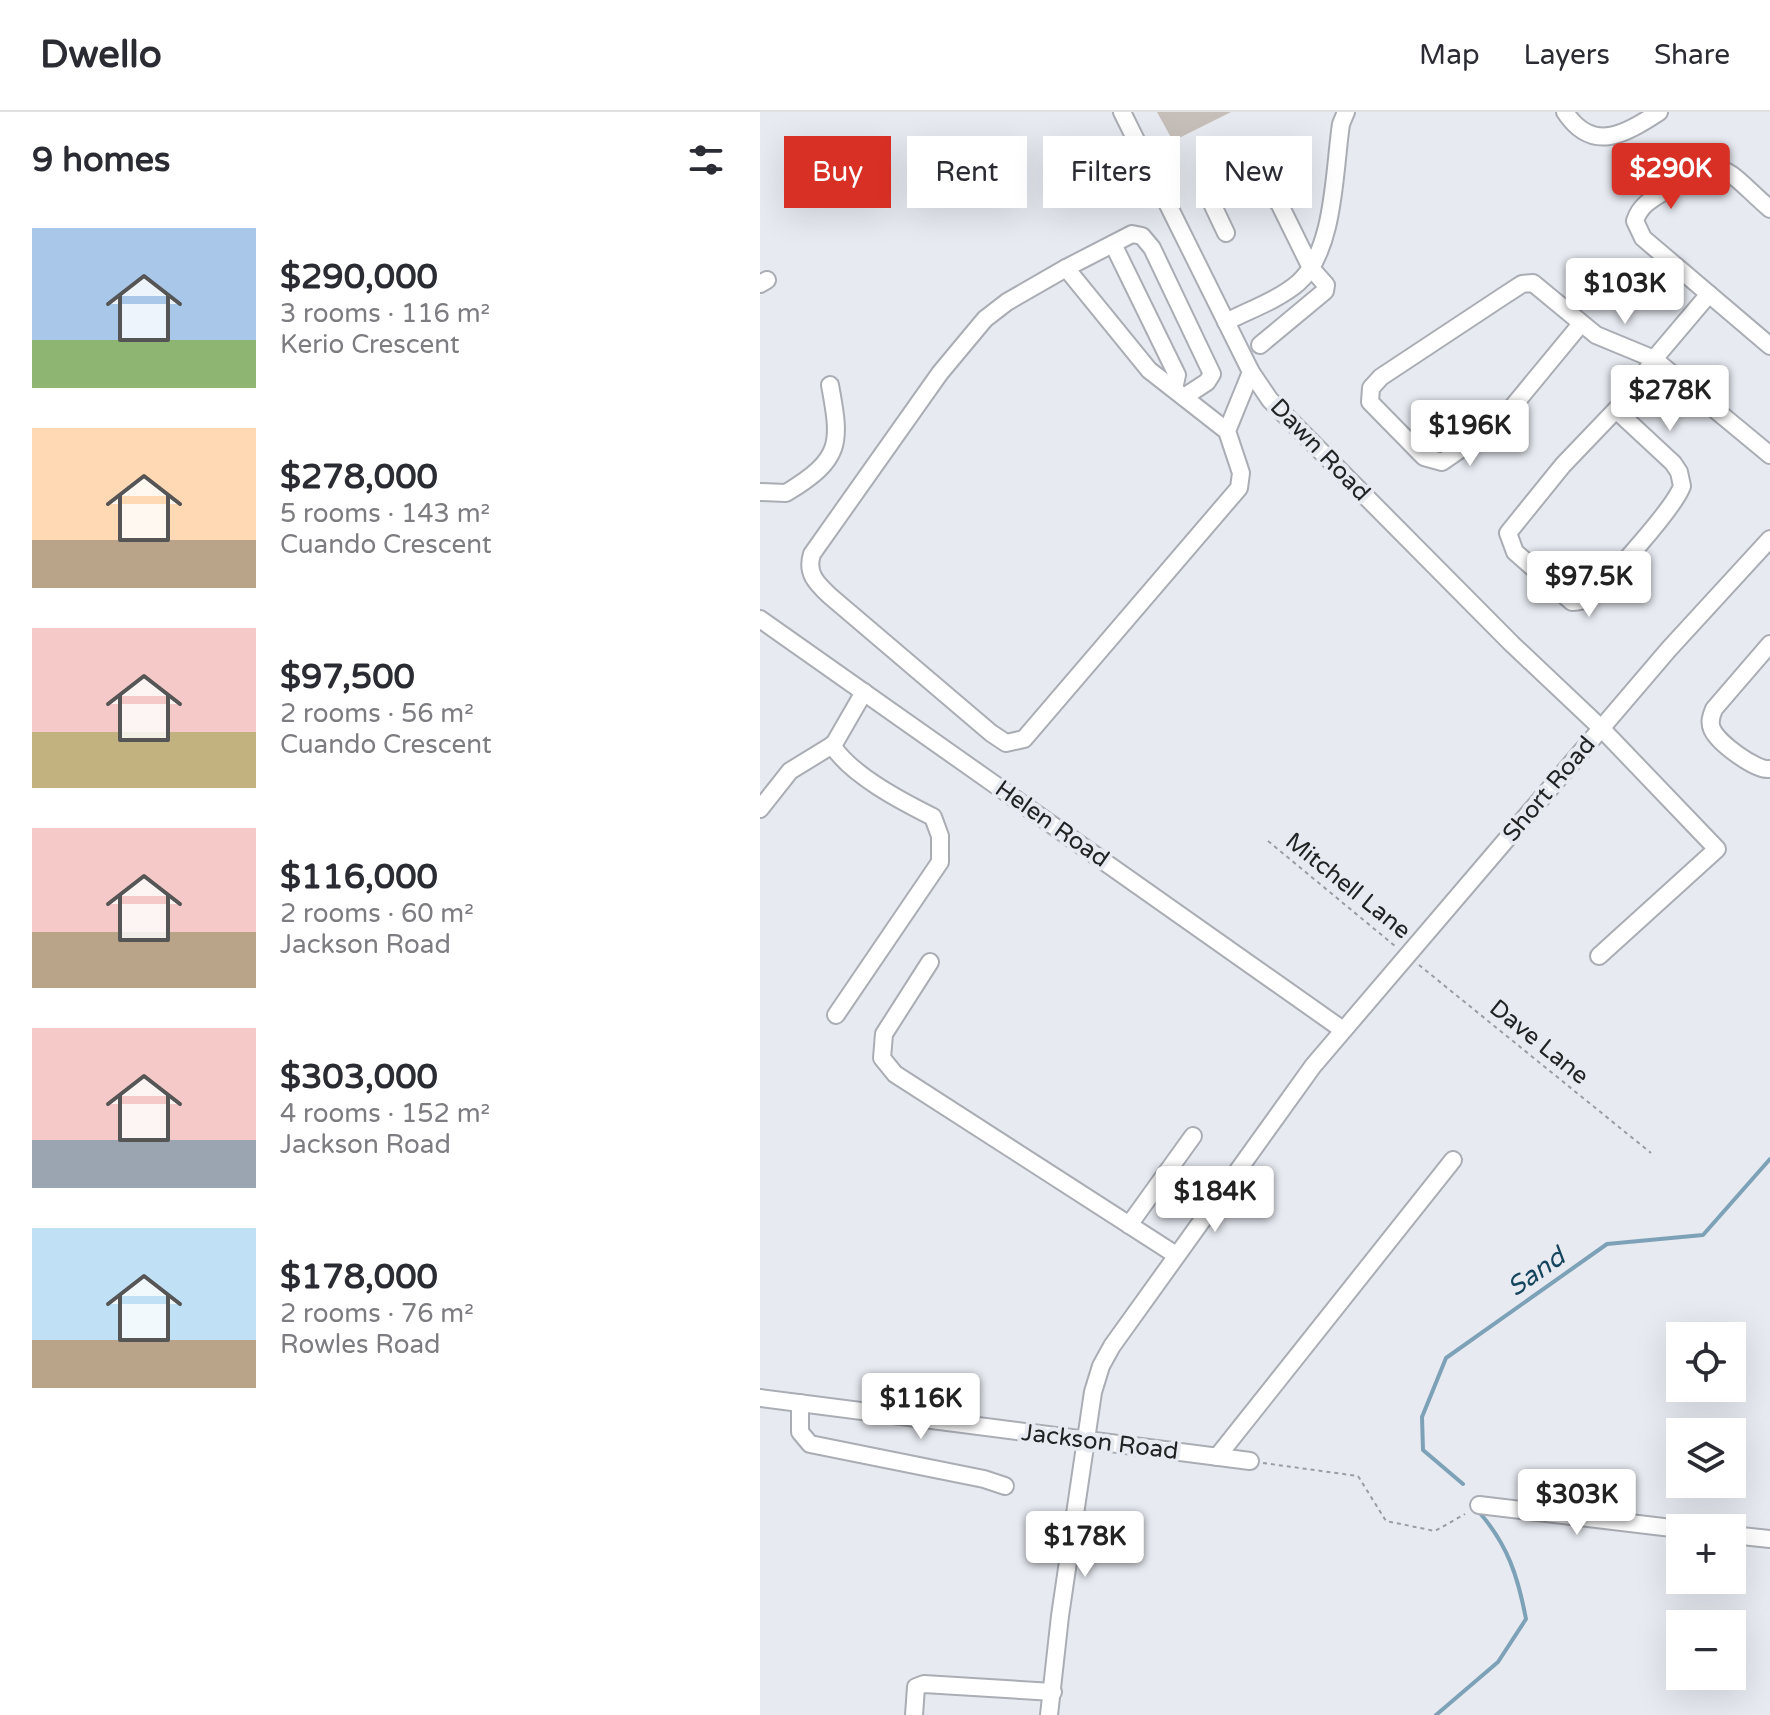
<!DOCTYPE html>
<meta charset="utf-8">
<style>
body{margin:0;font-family:"Varela Round",sans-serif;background:#f7f7f7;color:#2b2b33;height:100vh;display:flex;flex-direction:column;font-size:30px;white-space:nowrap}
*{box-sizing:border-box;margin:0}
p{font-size:26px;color:#7c7c81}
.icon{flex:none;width:44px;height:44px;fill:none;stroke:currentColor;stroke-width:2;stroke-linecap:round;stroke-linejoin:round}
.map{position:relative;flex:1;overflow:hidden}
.drawer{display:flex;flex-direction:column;background:#fff;width:760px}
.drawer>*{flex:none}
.top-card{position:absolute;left:24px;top:24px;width:760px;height:72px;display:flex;gap:16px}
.tools{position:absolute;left:906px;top:1210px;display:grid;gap:16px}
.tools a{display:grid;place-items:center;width:80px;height:80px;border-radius:0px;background:#fff;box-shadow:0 8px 32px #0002;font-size:40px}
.price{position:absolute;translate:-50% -68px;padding:0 18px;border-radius:8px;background:#fff;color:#222;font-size:26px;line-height:52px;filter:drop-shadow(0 2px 4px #0008)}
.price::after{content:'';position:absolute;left:50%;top:48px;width:24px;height:18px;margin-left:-12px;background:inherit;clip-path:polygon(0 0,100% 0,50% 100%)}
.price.selected{background:#d93025;color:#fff}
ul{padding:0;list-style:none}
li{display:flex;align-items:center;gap:24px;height:200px;padding:0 32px}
li span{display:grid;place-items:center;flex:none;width:224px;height:160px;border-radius:0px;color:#555}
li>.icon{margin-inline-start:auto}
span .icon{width:96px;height:96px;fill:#fffc;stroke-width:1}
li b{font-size:34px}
h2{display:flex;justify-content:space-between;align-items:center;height:96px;padding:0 32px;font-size:34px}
.chip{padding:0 28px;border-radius:0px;background:#fff;box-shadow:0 8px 32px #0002;font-size:28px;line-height:72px}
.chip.selected{background:#d93025;color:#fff}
header{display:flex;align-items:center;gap:48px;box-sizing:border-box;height:112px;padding:0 40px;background:#fff;border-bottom:2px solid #e1e1e2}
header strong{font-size:38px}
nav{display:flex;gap:44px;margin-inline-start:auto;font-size:28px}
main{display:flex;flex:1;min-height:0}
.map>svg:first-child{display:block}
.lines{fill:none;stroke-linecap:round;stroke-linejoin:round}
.stream{stroke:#7da2b8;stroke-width:4}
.building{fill:#c5beb9}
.minor-casing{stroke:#aaadb4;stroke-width:20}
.path{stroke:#9a9da2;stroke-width:2;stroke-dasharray:4 4;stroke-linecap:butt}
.minor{stroke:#fff;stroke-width:16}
.labels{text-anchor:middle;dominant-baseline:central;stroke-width:8;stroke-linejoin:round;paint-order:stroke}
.street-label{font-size:24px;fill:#202224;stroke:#e7eaf1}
.water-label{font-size:26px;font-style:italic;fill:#15455d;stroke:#e7eaf1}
</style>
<header>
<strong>Dwello</strong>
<nav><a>Map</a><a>Layers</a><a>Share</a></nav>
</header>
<main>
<section class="drawer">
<h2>9 homes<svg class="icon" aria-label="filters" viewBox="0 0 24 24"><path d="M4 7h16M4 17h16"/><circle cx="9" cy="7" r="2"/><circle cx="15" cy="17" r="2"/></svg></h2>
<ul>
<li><span style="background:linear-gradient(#a9c7e8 70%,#8fb573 0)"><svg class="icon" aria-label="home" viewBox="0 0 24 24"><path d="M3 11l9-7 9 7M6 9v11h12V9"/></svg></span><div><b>$290,000</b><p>3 rooms · 116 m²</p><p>Kerio Crescent</p></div></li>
<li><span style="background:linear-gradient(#ffd9b3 70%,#b9a48a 0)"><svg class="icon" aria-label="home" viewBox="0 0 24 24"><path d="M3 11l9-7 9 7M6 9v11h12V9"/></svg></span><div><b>$278,000</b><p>5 rooms · 143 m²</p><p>Cuando Crescent</p></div></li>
<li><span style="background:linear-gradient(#f6c9c9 65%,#c2b280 0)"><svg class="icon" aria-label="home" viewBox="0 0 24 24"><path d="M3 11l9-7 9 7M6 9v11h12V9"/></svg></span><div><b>$97,500</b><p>2 rooms · 56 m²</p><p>Cuando Crescent</p></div></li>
<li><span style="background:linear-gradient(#f6c9c9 65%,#b9a48a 0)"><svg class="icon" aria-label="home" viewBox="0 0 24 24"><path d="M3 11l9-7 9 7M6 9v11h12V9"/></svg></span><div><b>$116,000</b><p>2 rooms · 60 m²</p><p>Jackson Road</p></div></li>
<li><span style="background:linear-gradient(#f6c9c9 70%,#9aa5b1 0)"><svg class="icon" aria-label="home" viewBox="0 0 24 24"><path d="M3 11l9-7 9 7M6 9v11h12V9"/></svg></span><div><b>$303,000</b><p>4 rooms · 152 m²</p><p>Jackson Road</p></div></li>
<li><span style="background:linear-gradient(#bfe0f5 70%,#b9a48a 0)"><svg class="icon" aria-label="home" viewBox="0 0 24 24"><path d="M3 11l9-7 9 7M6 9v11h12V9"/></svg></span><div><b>$178,000</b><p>2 rooms · 76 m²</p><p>Rowles Road</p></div></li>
</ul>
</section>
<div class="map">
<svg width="1010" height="1603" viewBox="0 0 1010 1603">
<rect width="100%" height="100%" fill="#e7eaf1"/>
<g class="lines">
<g class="stream">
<path d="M703 1372 663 1338 662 1305 686 1246 847 1132 943 1123 1010 1047"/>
<path d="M676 1603 738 1550 766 1507C758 1465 748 1433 719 1400"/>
</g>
</g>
<path class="building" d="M397 0H471L413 29Z"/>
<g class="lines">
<g class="minor-casing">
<g id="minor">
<path d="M362 0 491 260 510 288 752 532 841 616 957 737 839 844"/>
<path d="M805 0C833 42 865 22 899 0"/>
<path d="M1010 97C961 54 964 40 905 79 892 87 880 93 875 109L883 126 1010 234"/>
<path d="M466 121 447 81C451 66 468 60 482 59L519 91 551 156 566 173 565 179 500 233"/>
<path d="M353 132 417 263 414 277"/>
<path d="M306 156 372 122 382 124 392 136 452 262 447 270 424 285"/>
<path d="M0 172 7 168"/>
<path d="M466 210C489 198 518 188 538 171 575 139 574 58 581 12L586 0"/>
<path d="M820 213 740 310 682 350 664 345 610 290 611 276 621 265 745 183 762 172 773 171 836 223 894 247 1010 343"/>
<path d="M856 298 913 351 919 360 922 374C915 395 849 469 829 485 824 489 818 490 812 490L755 440 748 421 803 353 871 282 894 247 949 182"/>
<path d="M467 319 389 258 306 156 247 190 225 207 180 261 52 442C46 461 56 471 70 484L231 621 246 631 264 627 479 376 481 361 467 319 491 260"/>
<path d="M0 380 26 381C82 347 81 332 70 273"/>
<path d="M0 507 583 918"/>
<path d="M1010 532 954 597C951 604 949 610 952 617 958 631 996 659 1010 657"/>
<path d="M72 633C91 663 141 689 173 705L180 724V750L76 903"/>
<path d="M0 697 30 659 74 632 104 580"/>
<path d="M170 850 124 922 122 946 135 962 416 1143"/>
<path d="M369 1113 433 1024"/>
<path d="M0 1286 490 1349"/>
<path d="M40 1291V1320L50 1332 224 1367 245 1374"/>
<path d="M457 1345 693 1048"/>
<path d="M719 1393 920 1417"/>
<path d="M972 1423 1010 1427"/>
<path d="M154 1603 156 1575 164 1572 293 1580"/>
<path d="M289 1603 300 1504 333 1280 341 1254 352 1234 553 954 909 537 1010 427"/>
</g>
</g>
<g class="path">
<path d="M508 729 635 834"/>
<path d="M659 853 891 1041"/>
<path d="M503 1351 598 1364 626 1409 675 1419 705 1402"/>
</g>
<use href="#minor" class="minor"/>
</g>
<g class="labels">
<g class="street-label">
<text transform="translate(560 338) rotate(46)">Dawn Road</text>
<text transform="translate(789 677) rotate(-50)">Short Road</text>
<text transform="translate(292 712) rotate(35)">Helen Road</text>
<text transform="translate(588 774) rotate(39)">Mitchell Lane</text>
<text transform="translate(779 930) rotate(39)">Dave Lane</text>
<text transform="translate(340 1330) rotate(7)">Jackson Road</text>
</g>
<g class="water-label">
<text transform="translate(776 1160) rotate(-35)">Sand</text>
</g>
</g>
</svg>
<div class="tools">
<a><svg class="icon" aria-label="locate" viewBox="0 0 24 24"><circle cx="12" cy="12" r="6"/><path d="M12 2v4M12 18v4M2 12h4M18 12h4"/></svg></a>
<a><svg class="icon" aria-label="layers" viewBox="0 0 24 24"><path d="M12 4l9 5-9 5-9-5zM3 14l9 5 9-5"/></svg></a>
<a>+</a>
<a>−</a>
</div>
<b class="price selected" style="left:911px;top:99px">$290K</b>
<b class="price" style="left:865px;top:214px">$103K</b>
<b class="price" style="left:910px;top:321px">$278K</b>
<b class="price" style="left:710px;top:356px">$196K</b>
<b class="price" style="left:829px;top:507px">$97.5K</b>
<b class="price" style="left:455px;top:1122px">$184K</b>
<b class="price" style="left:161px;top:1329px">$116K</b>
<b class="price" style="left:817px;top:1425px">$303K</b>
<b class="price" style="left:325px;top:1467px">$178K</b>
<div class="top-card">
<a class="chip selected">Buy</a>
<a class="chip">Rent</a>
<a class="chip">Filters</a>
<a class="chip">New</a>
</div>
</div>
</main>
